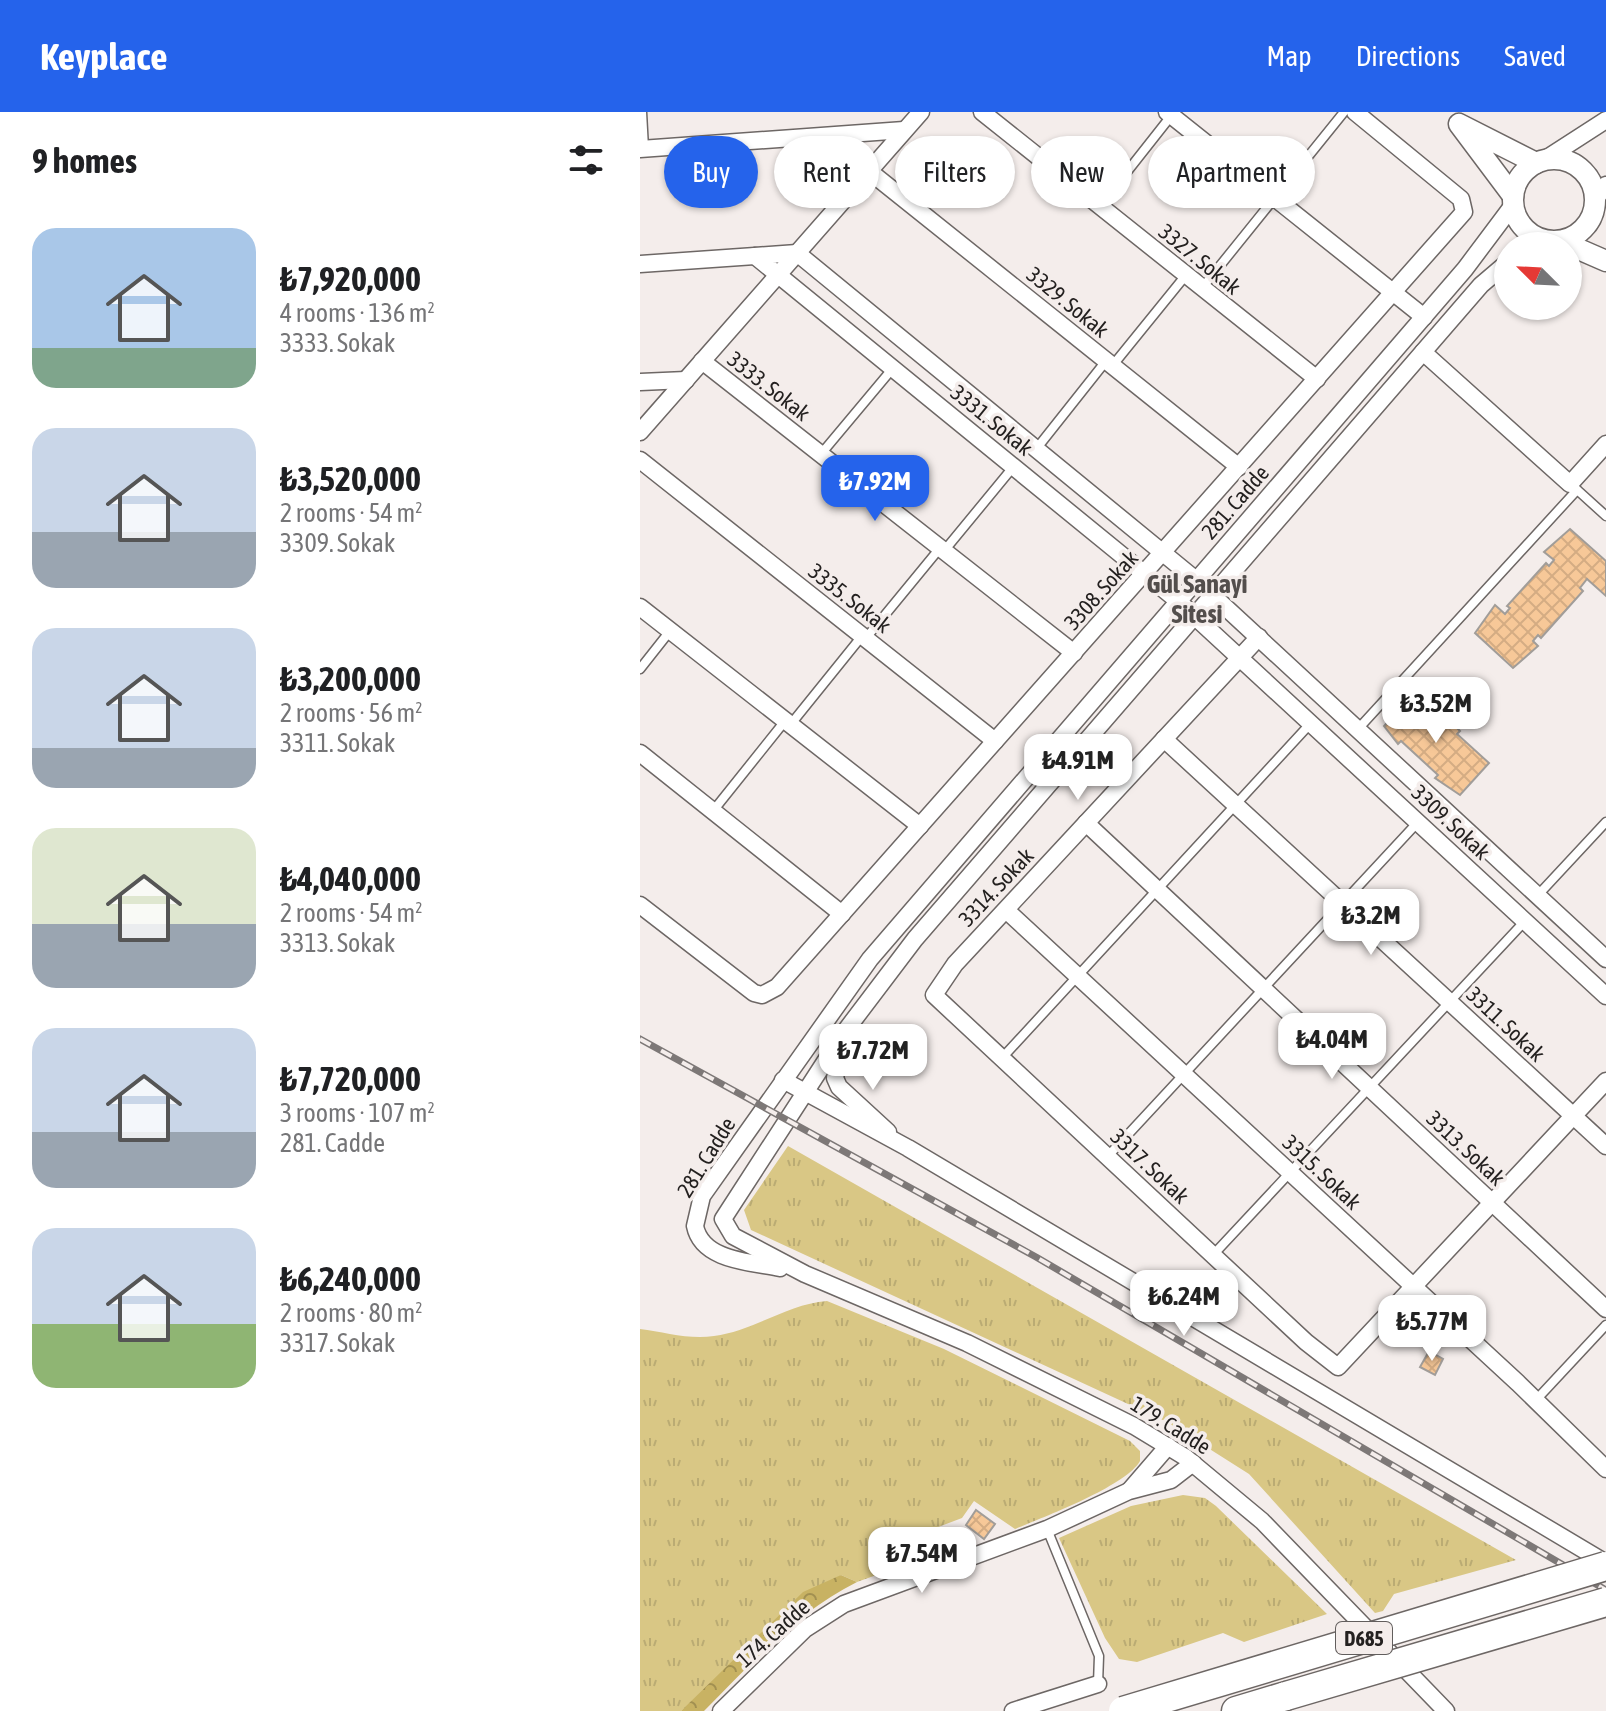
<!DOCTYPE html>
<meta charset="utf-8">
<style>
body{margin:0;font-family:"Asap Condensed",sans-serif;background:#f2f2f2;color:#202124;height:100vh;display:flex;flex-direction:column;font-size:30px;white-space:nowrap}
*{box-sizing:border-box;margin:0}
p{font-size:26px;color:#757577}
.icon{flex:none;width:44px;height:44px;fill:none;stroke:currentColor;stroke-width:2;stroke-linecap:round;stroke-linejoin:round}
.map{position:relative;flex:1;overflow:hidden}
.side{display:flex;flex-direction:column;background:#fff;width:640px}
.side>*{flex:none}
.guide{position:absolute;left:24px;top:24px;width:760px;height:72px;display:flex;gap:16px}
.needle{width:52px;rotate:294deg}
.tools{position:absolute;left:854px;top:120px;display:grid;gap:16px}
.tools a{display:grid;place-items:center;width:88px;height:88px;border-radius:50%;background:#fff;box-shadow:0 2px 6px #0004;font-size:40px}
.price{position:absolute;translate:-50% -68px;padding:0 18px;border-radius:16px;background:#fff;color:#222;font-size:26px;line-height:52px;filter:drop-shadow(0 2px 4px #0008)}
.price::after{content:'';position:absolute;left:50%;top:48px;width:24px;height:18px;margin-left:-12px;background:inherit;clip-path:polygon(0 0,100% 0,50% 100%)}
.price.on{background:#2563eb;color:#fff}
ul{padding:0;list-style:none}
li{display:flex;align-items:center;gap:24px;height:200px;padding:0 32px}
li span{display:grid;place-items:center;flex:none;width:224px;height:160px;border-radius:24px;color:#555}
li>.icon{margin-inline-start:auto}
span .icon{width:96px;height:96px;fill:#fffc;stroke-width:1}
li b{font-size:34px}
h2{display:flex;justify-content:space-between;align-items:center;height:96px;padding:0 32px;font-size:34px}
.tag{padding:0 28px;border-radius:36px;background:#fff;box-shadow:0 2px 6px #0004;font-size:28px;line-height:72px}
.tag.on{background:#2563eb;color:#fff}
header{display:flex;align-items:center;gap:48px;box-sizing:border-box;height:112px;padding:0 40px;background:#2563eb;color:#fff}
header strong{font-size:38px}
nav{display:flex;gap:44px;margin-inline-start:auto;font-size:28px}
main{display:flex;flex:1;min-height:0}
.map>svg:first-child{display:block}
.grass{fill:url(#grass-tufts)}
.forest{fill:url(#forest-crowns)}
.building{fill:url(#building-cross-hatch);stroke:#a19d99;stroke-width:2}
.lines{fill:none;stroke-linecap:round;stroke-linejoin:round}
.service-casing{stroke:#6d6765;stroke-width:11}
.minor-casing{stroke:#6d6765;stroke-width:19}
.tertiary-casing{stroke:#6d6765;stroke-width:23}
.trunk-casing{stroke:#6d6765;stroke-width:31}
.service{stroke:#fff;stroke-width:8}
.minor{stroke:#fff;stroke-width:16}
.tertiary{stroke:#fff;stroke-width:20}
.trunk{stroke:#fff;stroke-width:28}
.rail-casing{stroke:#7d7877;stroke-width:7}
.rail{stroke:#f4edeb;stroke-width:4;stroke-dasharray:12;stroke-linecap:butt}
.trunk-bridge-casing{stroke:#6d6765;stroke-width:31;stroke-linecap:butt}
.trunk-bridge{stroke:#fff;stroke-width:28}
.labels{text-anchor:middle;dominant-baseline:central;stroke-width:7;stroke-linejoin:round;paint-order:stroke}
.shield{fill:#f4edeb;stroke:#625e5d;stroke-width:2}
.shield-label{font-size:20px;font-weight:bold;fill:#242120}
.street-label{font-size:22px;fill:#242120;stroke:#f4edeb}
.quarter-label{font-size:26px;font-weight:bold;fill:#534e4c;stroke:#f4edeb}
</style>
<header>
<strong>Keyplace</strong>
<nav><a>Map</a><a>Directions</a><a>Saved</a></nav>
</header>
<main>
<section class="side">
<h2>9 homes<svg class="icon" aria-label="filters" viewBox="0 0 24 24"><path d="M4 7h16M4 17h16"/><circle cx="9" cy="7" r="2"/><circle cx="15" cy="17" r="2"/></svg></h2>
<ul>
<li><span style="background:linear-gradient(#a9c7e8 75%,#7fa58c 0)"><svg class="icon" aria-label="home" viewBox="0 0 24 24"><path d="M3 11l9-7 9 7M6 9v11h12V9"/></svg></span><div><b>₺7,920,000</b><p>4 rooms · 136 m²</p><p>3333. Sokak</p></div></li>
<li><span style="background:linear-gradient(#c9d6e8 65%,#9aa5b1 0)"><svg class="icon" aria-label="home" viewBox="0 0 24 24"><path d="M3 11l9-7 9 7M6 9v11h12V9"/></svg></span><div><b>₺3,520,000</b><p>2 rooms · 54 m²</p><p>3309. Sokak</p></div></li>
<li><span style="background:linear-gradient(#c9d6e8 75%,#9aa5b1 0)"><svg class="icon" aria-label="home" viewBox="0 0 24 24"><path d="M3 11l9-7 9 7M6 9v11h12V9"/></svg></span><div><b>₺3,200,000</b><p>2 rooms · 56 m²</p><p>3311. Sokak</p></div></li>
<li><span style="background:linear-gradient(#dfe7d0 60%,#9aa5b1 0)"><svg class="icon" aria-label="home" viewBox="0 0 24 24"><path d="M3 11l9-7 9 7M6 9v11h12V9"/></svg></span><div><b>₺4,040,000</b><p>2 rooms · 54 m²</p><p>3313. Sokak</p></div></li>
<li><span style="background:linear-gradient(#c9d6e8 65%,#9aa5b1 0)"><svg class="icon" aria-label="home" viewBox="0 0 24 24"><path d="M3 11l9-7 9 7M6 9v11h12V9"/></svg></span><div><b>₺7,720,000</b><p>3 rooms · 107 m²</p><p>281. Cadde</p></div></li>
<li><span style="background:linear-gradient(#c9d6e8 60%,#8fb573 0)"><svg class="icon" aria-label="home" viewBox="0 0 24 24"><path d="M3 11l9-7 9 7M6 9v11h12V9"/></svg></span><div><b>₺6,240,000</b><p>2 rooms · 80 m²</p><p>3317. Sokak</p></div></li>
</ul>
</section>
<div class="map">
<svg width="966" height="1599" viewBox="0 0 966 1599">
<defs>
<pattern id="grass-tufts" width="24" height="20" patternUnits="userSpaceOnUse" patternTransform="scale(2)"><rect width="24" height="20" fill="#d9c785"/><path d="M3 7l-1-3M5 7V3M7 7l1-3M15 17l-1-3M17 17v-4M19 17l1-3" fill="none" stroke="#baab73"/></pattern>
<pattern id="forest-crowns" width="20" height="18" patternUnits="userSpaceOnUse" patternTransform="scale(2)"><rect width="20" height="18" fill="#c8b263"/><path d="M2 6a3 3 0 1 1 6 0M12 15a3 3 0 1 1 6 0" fill="none" stroke="#a29051"/></pattern>
<pattern id="building-cross-hatch" width="8" height="8" patternUnits="userSpaceOnUse" patternTransform="scale(2)"><rect width="8" height="8" fill="#f7c898"/><path d="M0 0l8 8M0 8l8-8" fill="none" stroke="#d4ac83"/></pattern>
</defs>
<rect width="100%" height="100%" fill="#f4edeb"/>
<g class="grass">
<path d="M148 1034 876 1448 754 1482 743 1499 735 1501 609 1362 527 1310 111 1118 104 1098Z"/>
<path d="M187 1189 304 1237 490 1329 500 1339V1349C486 1374 404 1405 375 1417L334 1389 322 1406 256 1431 242 1461 217 1470 201 1463 41 1599H0V1217C24 1220 50 1228 74 1224 114 1219 147 1192 187 1189Z"/>
<path d="M543 1383 565 1386 576 1394 687 1502 604 1530 583 1521 497 1550 479 1547 465 1526 419 1426 491 1394Z"/>
</g>
<path class="forest" d="M201 1463 217 1470C155 1501 112 1551 64 1599H41L163 1480Z"/>
<g class="building">
<path d="M930 417 966 449V484L947 467 940 476 943 479 901 526 898 523 893 529 898 534 873 556 835 521 855 493 865 502 870 496 867 494 906 451 909 454 914 448 904 440Z"/>
<path d="M773 582 806 613 810 609 820 619 817 622 849 651 820 683 795 666 798 663 761 629 758 632 744 614Z"/>
<path d="M789 1239 803 1247 795 1263 780 1255Z"/>
<path d="M336 1398 355 1412 344 1427 326 1413Z"/>
</g>
<g class="lines">
<g class="service-casing">
<g id="service">
<path d="M2 0 4 36"/>
<path d="M460 94 531 4"/>
<path d="M562 176 704 0"/>
<path d="M473 253 546 163"/>
<path d="M397 336 466 249"/>
<path d="M181 342 253 256"/>
<path d="M934 375 966 404"/>
<path d="M304 439 374 354"/>
<path d="M226 526 300 436"/>
<path d="M0 557 30 519"/>
<path d="M151 612 222 524"/>
<path d="M718 617 937 378"/>
<path d="M73 699 145 609"/>
<path d="M898 783 966 710"/>
<path d="M362 946 670 612"/>
<path d="M468 1044 778 710"/>
<path d="M573 1143 885 809"/>
<path d="M896 1288 966 1213"/>
<path d="M407 1417 459 1544 458 1572"/>
</g>
</g>
<g class="minor-casing">
<g id="minor">
<path d="M342 0 677 267"/>
<path d="M527 0 784 205"/>
<path d="M0 37 264 18"/>
<path d="M904 48 966 8"/>
<path d="M229 59 599 355"/>
<path d="M955 88 966 73"/>
<path d="M894 134 904 128"/>
<path d="M0 152 115 144"/>
<path d="M783 240 930 372 966 332"/>
<path d="M62 249 434 541"/>
<path d="M0 270 46 268"/>
<path d="M0 320 281 0"/>
<path d="M0 348 355 629"/>
<path d="M0 495 280 714"/>
<path d="M619 525 315 852 294 883 666 1230 698 1255 966 969"/>
<path d="M524 627 966 1034"/>
<path d="M0 641 202 802"/>
<path d="M446 711 966 1197"/>
<path d="M0 793 114 881 122 883 137 875 824 100 821 87 715 0"/>
<path d="M366 798 878 1271 966 1357"/>
<path d="M966 847 556 468 157 141 115 144 538 489 966 884"/>
<path d="M202 930 195 966 199 975 248 1020"/>
<path d="M143 968 268 1036 966 1451"/>
<path d="M140 1156C111 1150 62 1149 55 1114L62 1084 230 847 825 157 873 93"/>
<path d="M490 1378 528 1334"/>
<path d="M81 1599 165 1517 204 1492 407 1417 489 1379 531 1368 553 1351"/>
<path d="M373 1599 458 1572"/>
<path d="M806 1599 622 1409 545 1345 494 1314 327 1231 165 1162 93 1124 83 1107 203 922 275 827 841 173 868 150"/>
</g>
</g>
<g class="tertiary-casing">
<g id="tertiary">
<circle cx="914" cy="88" r="41"/>
<path d="M873 84 819 12 896 51"/>
<path d="M920 129 966 149"/>
</g>
</g>
<g class="trunk-casing">
<path id="trunk" d="M596 1599 646 1584"/>
</g>
<use href="#service" class="service"/>
<use href="#minor" class="minor"/>
<use href="#tertiary" class="tertiary"/>
<use href="#trunk" class="trunk"/>
<g class="rail-casing">
<path id="rail" d="M0 927 396 1145 966 1478"/>
</g>
<use href="#rail" class="rail"/>
<g class="trunk-bridge-casing">
<g id="trunk-bridge">
<path d="M646 1584 966 1490"/>
<path d="M483 1599 966 1454"/>
</g>
</g>
<use href="#trunk-bridge" class="trunk-bridge"/>
</g>
<g class="labels">
<rect class="shield" x="696" y="1510" width="56" height="32" rx="6"/>
<g class="shield-label">
<text x="724" y="1526">D685</text>
</g>
<g class="street-label">
<text transform="translate(560 147) rotate(39)">3327. Sokak</text>
<text transform="translate(428 190) rotate(39)">3329. Sokak</text>
<text transform="translate(129 274) rotate(38)">3333. Sokak</text>
<text transform="translate(352 308) rotate(39)">3331. Sokak</text>
<text transform="translate(595 390) rotate(-49)">281. Cadde</text>
<text transform="translate(461 478) rotate(-48)">3308. Sokak</text>
<text transform="translate(210 486) rotate(38)">3335. Sokak</text>
<text transform="translate(811 710) rotate(43)">3309. Sokak</text>
<text transform="translate(356 775) rotate(-47)">3314. Sokak</text>
<text transform="translate(866 912) rotate(43)">3311. Sokak</text>
<text transform="translate(826 1036) rotate(43)">3313. Sokak</text>
<text transform="translate(66 1045) rotate(-58)">281. Cadde</text>
<text transform="translate(510 1054) rotate(43)">3317. Sokak</text>
<text transform="translate(682 1060) rotate(43)">3315. Sokak</text>
<text transform="translate(531 1313) rotate(32)">179. Cadde</text>
<text transform="translate(133 1521) rotate(-42)">174. Cadde</text>
</g>
<g class="quarter-label">
<text x="557" y="472">Gül Sanayi<tspan x="557" dy="30">Sitesi</tspan></text>
</g>
</g>
</svg>
<div class="tools">
<a><svg class="needle" viewBox="-14 -14 28 28"><path d="M0-13l5 13h-10z" fill="#e53935"/><path d="M0 13l5-13h-10z" fill="#757577"/></svg></a>
</div>
<b class="price on" style="left:235px;top:411px">₺7.92M</b>
<b class="price" style="left:796px;top:633px">₺3.52M</b>
<b class="price" style="left:438px;top:690px">₺4.91M</b>
<b class="price" style="left:731px;top:845px">₺3.2M</b>
<b class="price" style="left:692px;top:969px">₺4.04M</b>
<b class="price" style="left:233px;top:980px">₺7.72M</b>
<b class="price" style="left:544px;top:1226px">₺6.24M</b>
<b class="price" style="left:792px;top:1251px">₺5.77M</b>
<b class="price" style="left:282px;top:1483px">₺7.54M</b>
<div class="guide">
<a class="tag on">Buy</a>
<a class="tag">Rent</a>
<a class="tag">Filters</a>
<a class="tag">New</a>
<a class="tag">Apartment</a>
</div>
</div>
</main>
